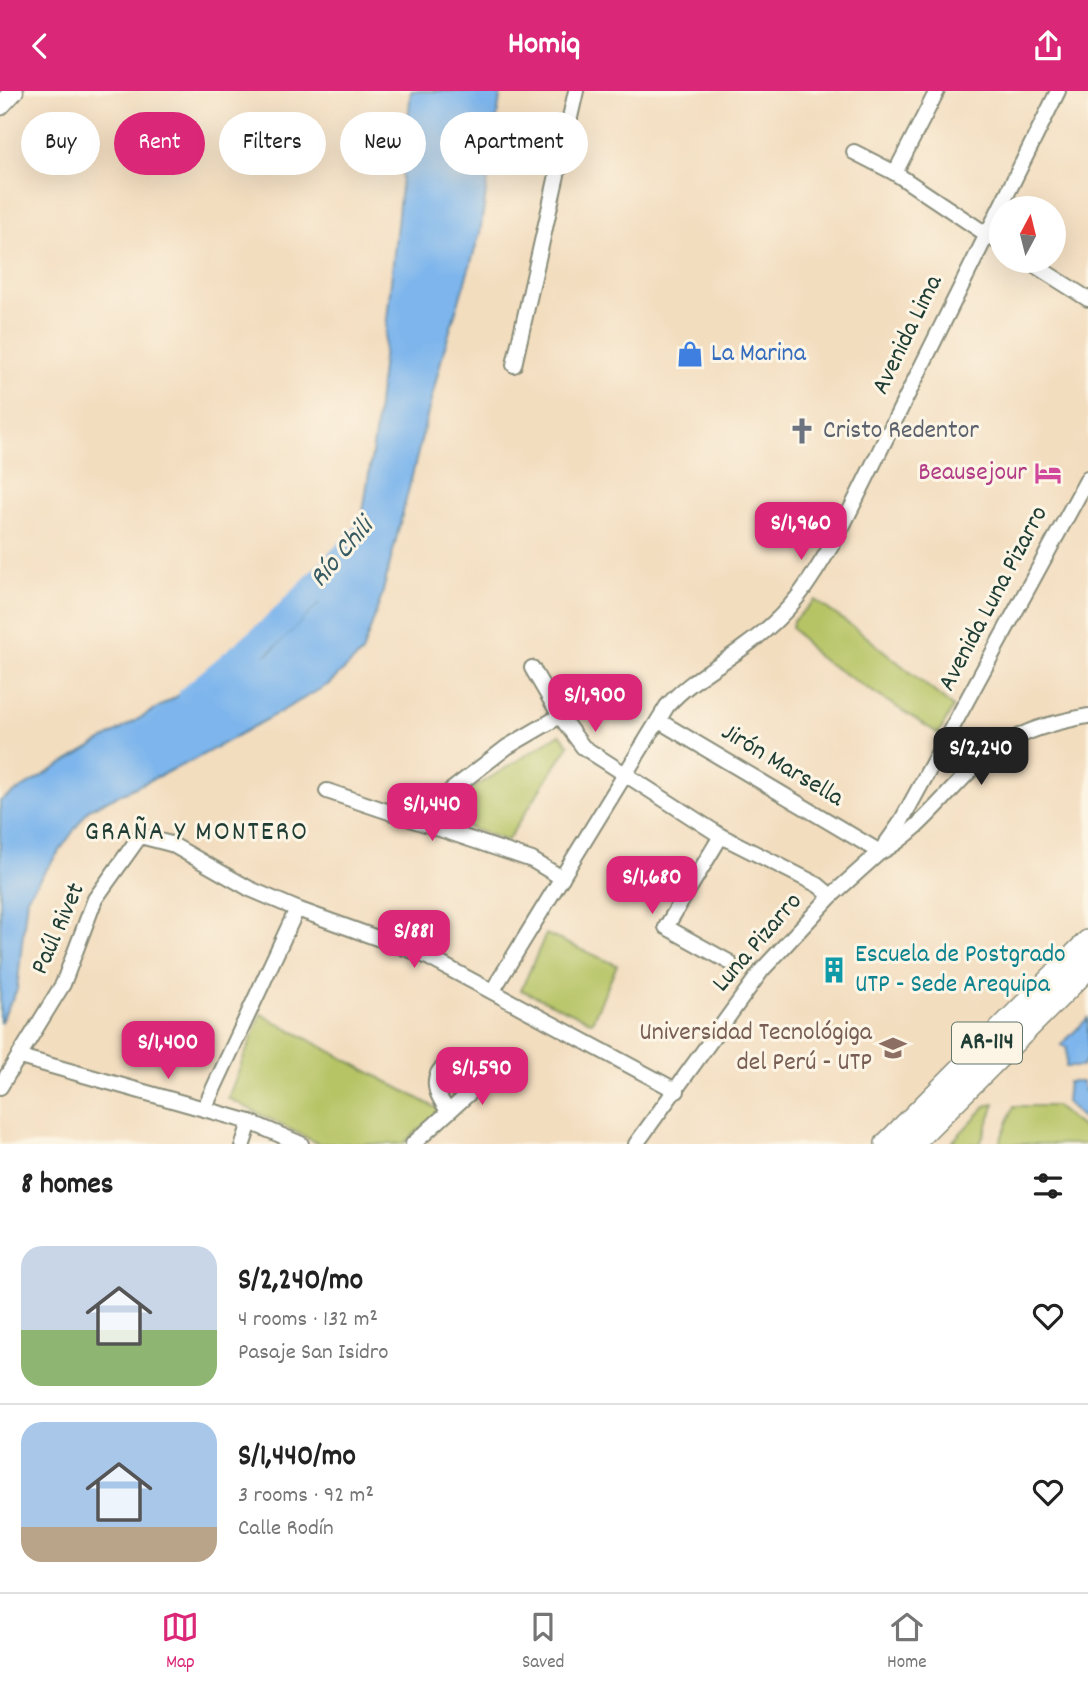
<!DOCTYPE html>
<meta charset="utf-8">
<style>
body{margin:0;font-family:Dekko,sans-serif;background:#f6f6f6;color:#222;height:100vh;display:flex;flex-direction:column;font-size:26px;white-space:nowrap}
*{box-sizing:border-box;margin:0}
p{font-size:23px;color:#767676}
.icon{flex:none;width:38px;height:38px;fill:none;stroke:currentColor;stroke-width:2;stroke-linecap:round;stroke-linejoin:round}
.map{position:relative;height:1053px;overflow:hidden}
.side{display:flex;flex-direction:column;background:#fff;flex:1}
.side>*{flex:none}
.hud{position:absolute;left:21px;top:21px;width:700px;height:63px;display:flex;gap:14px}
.needle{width:46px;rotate:7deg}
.buttons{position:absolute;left:989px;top:105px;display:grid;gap:14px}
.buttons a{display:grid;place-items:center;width:77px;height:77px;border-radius:50%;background:#fff;box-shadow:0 7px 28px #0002;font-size:35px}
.price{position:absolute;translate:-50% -60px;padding:0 16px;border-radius:14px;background:#db2777;color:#fff;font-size:23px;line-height:46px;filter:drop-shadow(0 2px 4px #0008)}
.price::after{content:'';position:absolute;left:50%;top:42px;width:21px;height:16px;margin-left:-10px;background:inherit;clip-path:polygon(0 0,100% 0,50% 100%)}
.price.on{background:#222;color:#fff}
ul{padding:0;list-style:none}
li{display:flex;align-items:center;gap:21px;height:175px;padding:0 21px}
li+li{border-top:2px solid #e0e0e0}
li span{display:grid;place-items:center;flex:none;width:196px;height:140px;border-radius:21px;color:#555}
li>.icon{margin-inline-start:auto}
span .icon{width:84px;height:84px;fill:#fffc;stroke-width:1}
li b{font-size:30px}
h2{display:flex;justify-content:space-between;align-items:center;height:84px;padding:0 21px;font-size:30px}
.chip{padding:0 24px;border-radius:32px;background:#fff;box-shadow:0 7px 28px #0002;font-size:24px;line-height:63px}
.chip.on{background:#db2777;color:#fff}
header{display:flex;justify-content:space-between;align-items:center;height:91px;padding:0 21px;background:#db2777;color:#fff;font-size:32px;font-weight:700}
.tab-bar{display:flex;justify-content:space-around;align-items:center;height:98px;border-top:2px solid #e0e0e0;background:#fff;font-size:19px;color:#767676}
.tab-bar a{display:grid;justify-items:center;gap:4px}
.tab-bar .on{color:#db2777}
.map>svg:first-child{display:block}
.green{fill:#b7c466;stroke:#6b804d;stroke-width:2}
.water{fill:#7db5ec;stroke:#4e7990;stroke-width:2}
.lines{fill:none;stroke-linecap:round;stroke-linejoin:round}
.river{stroke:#7db5ec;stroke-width:28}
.minor-casing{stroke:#898d7a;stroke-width:18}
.tertiary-casing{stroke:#898d7a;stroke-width:21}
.primary-casing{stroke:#898d7a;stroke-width:26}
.minor{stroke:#fff;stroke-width:14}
.tertiary{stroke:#fff;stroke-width:18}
.primary{stroke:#fff;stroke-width:23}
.labels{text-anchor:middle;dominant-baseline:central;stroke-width:6;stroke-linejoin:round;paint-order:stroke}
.shield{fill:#fcf5e5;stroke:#617469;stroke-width:2}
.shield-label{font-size:24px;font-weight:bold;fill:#1f3d34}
.street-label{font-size:26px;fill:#1f3d34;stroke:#fcf5e5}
.shop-label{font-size:26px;fill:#366cbe;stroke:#fcf5e5;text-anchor:start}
.worship-label{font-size:26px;fill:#5b616d;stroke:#fcf5e5;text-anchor:start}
.hotel-label{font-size:26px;fill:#b23c85;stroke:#fcf5e5;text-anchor:end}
.culture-label{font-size:26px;fill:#0d838f;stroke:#fcf5e5;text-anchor:start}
.education-label{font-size:26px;fill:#785e54;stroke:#fcf5e5;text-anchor:end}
.water-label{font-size:28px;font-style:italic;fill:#365b62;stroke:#fcf5e5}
.neighbourhood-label{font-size:28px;letter-spacing:2px;fill:#1f3d34;stroke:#fcf5e5}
</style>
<header><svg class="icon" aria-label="back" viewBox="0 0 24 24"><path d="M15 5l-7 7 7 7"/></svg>Homiq<svg class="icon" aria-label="share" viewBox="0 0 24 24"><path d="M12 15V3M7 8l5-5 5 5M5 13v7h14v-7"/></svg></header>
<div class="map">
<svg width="1088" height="1053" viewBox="0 0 1088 1053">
<rect width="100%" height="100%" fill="#fcf5e5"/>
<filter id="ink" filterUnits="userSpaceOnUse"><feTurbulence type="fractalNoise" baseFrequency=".0143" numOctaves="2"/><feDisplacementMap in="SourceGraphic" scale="14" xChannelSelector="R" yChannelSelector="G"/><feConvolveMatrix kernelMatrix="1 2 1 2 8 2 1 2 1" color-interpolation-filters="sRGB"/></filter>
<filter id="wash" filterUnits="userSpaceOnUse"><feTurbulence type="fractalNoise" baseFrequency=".00686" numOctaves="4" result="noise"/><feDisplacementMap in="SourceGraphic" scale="28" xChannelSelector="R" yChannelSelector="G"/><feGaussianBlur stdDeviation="1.57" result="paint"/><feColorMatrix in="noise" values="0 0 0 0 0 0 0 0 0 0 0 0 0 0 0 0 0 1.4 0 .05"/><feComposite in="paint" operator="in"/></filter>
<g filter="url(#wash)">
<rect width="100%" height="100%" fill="#f3ddbf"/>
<g class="green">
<path d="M815 509 863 543 953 616 939 643 818 566 792 537 793 530Z"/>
<path d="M560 643 569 654 507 750 432 723Z"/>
<path d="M546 843 617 874 592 931 521 899Z"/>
<path d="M261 923 440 1019 403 1053H319L228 1007Z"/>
<path d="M995 1013 980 1053H950L986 1015Z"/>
<path d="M1014 1015H1055L1088 1041V1053H999Z"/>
</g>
<g class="water">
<path d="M411 0H501L480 142 443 262 382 504 362 562 329 593 287 617 195 668 89 718 27 806 17 899 0 932V710L196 594 270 561 318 513 362 428 375 343Z"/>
<path d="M1088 927V965L1082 976H1066L1067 957 1061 954Z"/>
<path d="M1068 991H1082L1088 1008V1033L1066 1011Z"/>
</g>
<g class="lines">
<path class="river" d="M192 607 275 537 366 444"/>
</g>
</g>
<g filter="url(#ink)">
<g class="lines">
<g class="minor-casing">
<g id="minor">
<path d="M854 61 895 82 1001 153"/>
<path d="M895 82 937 0"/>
<path d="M1028 170 1088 208"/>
<path d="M514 274 576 0"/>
<path d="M532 577 560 625 583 656 721 745 818 794 831 805"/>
<path d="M659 630 880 761"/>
<path d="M327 700 532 769 562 787"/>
<path d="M414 728 507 656 560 625"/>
<path d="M721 745 666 836 729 871"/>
<path d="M881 761C932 734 960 676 1011 649 1035 636 1062 630 1088 625"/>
<path d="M493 899 667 615C689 590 717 576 744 556 793 521 810 491 840 440L1058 0"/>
<path d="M20 966 250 1031 301 1053"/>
<path d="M0 996 63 893 95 808 140 745 171 753 250 798 297 818 424 864 677 1000"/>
<path d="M204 1018 297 818"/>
<path d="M243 1053 250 1031"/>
<path d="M413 1053 476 996 478 985C464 963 429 971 437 1000 439 1007 444 1014 448 1020"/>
<path d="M636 1053 762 879 831 805 880 761 899 734 1088 387"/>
</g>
</g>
<g class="tertiary-casing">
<path id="tertiary" d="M0 15 14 0"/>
</g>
<g class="primary-casing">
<g id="primary">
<path d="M887 1053 1088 851"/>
<path d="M911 1053 1088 876"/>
</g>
</g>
<use href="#minor" class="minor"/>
<use href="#tertiary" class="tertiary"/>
<use href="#primary" class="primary"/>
</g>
</g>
<defs>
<g id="shop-bare" transform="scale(2.1)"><path d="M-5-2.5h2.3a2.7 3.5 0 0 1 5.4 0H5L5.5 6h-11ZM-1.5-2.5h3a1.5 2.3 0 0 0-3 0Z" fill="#3f7fe0" stroke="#fcf5e5" stroke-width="2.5" paint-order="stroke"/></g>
<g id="church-bare" transform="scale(2.1)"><path d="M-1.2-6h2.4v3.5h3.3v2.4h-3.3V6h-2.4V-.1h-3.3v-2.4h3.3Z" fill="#6b7280" stroke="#fcf5e5" stroke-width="2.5" paint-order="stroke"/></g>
<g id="hotel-bare" transform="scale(2.1)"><path d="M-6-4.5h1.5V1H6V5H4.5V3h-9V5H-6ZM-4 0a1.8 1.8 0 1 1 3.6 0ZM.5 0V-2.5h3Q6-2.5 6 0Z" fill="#d1479c" stroke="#fcf5e5" stroke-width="2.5" paint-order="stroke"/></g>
<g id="building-bare" transform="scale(2.1)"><path d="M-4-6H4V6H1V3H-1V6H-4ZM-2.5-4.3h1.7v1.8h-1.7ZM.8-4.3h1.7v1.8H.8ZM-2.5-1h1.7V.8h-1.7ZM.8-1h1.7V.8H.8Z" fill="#0f9aa8" stroke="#fcf5e5" stroke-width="2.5" paint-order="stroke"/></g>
<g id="school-bare" transform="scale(2.1)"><path d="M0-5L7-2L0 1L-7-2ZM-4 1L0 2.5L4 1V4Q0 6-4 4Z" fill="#8d6e63" stroke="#fcf5e5" stroke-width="2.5" paint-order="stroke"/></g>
</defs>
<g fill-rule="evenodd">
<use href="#shop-bare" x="690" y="263"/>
<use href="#church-bare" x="802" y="340"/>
<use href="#hotel-bare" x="1048" y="382"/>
<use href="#building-bare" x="834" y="879"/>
<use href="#school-bare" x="893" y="957"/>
</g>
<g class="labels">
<rect class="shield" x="952" y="931.5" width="70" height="41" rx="5"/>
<g class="shield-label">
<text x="987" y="952">AR-114</text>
</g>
<g class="street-label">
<text transform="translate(908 244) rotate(-64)">Avenida Lima</text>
<text transform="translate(994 508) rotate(-62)">Avenida Luna Pizarro</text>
<text transform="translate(782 675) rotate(31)">Jirón Marsella</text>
<text transform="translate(59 838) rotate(-66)">Paúl Rivet</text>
<text transform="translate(758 852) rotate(-49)">Luna Pizarro</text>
</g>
<g class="shop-label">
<text x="711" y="263">La Marina</text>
</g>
<g class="worship-label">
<text x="823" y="340">Cristo Redentor</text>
</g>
<g class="hotel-label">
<text x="1027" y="382">Beausejour</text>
</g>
<g class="culture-label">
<text x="855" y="864">Escuela de Postgrado<tspan x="855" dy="30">UTP - Sede Arequipa</tspan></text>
</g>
<g class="education-label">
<text x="872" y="942">Universidad Tecnológiga<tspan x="872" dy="30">del Perú - UTP</tspan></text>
</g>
<g class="water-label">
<text transform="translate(343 463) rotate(-49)">Río Chili</text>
</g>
<g class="neighbourhood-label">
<text x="197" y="743">GRAÑA Y MONTERO</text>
</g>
</g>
</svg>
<div class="buttons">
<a><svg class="needle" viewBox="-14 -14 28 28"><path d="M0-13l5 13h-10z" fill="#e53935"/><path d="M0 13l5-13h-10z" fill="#767676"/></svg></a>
</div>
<b class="price" style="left:801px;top:471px">S/1,960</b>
<b class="price" style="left:595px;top:643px">S/1,900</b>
<b class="price on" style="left:981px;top:696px">S/2,240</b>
<b class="price" style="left:432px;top:752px">S/1,440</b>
<b class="price" style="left:652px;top:825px">S/1,680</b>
<b class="price" style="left:414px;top:879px">S/881</b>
<b class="price" style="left:168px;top:990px">S/1,400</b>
<b class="price" style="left:482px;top:1016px">S/1,590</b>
<div class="hud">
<a class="chip">Buy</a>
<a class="chip on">Rent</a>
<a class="chip">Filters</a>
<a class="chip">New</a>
<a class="chip">Apartment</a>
</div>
</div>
<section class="side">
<h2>8 homes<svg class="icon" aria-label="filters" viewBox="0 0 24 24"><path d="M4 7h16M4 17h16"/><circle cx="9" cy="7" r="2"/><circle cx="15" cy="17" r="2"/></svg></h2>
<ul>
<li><span style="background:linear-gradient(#c9d6e8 60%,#8fb573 0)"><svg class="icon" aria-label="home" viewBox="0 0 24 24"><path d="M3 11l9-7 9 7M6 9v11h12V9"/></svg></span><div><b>S/2,240/mo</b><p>4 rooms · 132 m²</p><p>Pasaje San Isidro</p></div><svg class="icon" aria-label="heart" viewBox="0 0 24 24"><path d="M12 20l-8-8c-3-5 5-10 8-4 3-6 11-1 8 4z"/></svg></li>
<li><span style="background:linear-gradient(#a9c7e8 75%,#b9a48a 0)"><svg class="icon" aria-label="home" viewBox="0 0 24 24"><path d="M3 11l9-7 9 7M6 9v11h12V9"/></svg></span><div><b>S/1,440/mo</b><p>3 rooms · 92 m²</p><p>Calle Rodín</p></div><svg class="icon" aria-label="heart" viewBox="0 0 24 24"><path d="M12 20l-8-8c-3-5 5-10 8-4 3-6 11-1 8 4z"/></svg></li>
</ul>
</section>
<nav class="tab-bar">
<a class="on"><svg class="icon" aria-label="map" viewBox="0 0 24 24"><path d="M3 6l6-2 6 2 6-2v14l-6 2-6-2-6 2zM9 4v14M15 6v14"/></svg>Map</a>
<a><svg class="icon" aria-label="saved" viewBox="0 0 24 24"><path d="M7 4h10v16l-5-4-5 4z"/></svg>Saved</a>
<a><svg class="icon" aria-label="home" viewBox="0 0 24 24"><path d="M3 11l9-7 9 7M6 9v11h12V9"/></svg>Home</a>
</nav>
